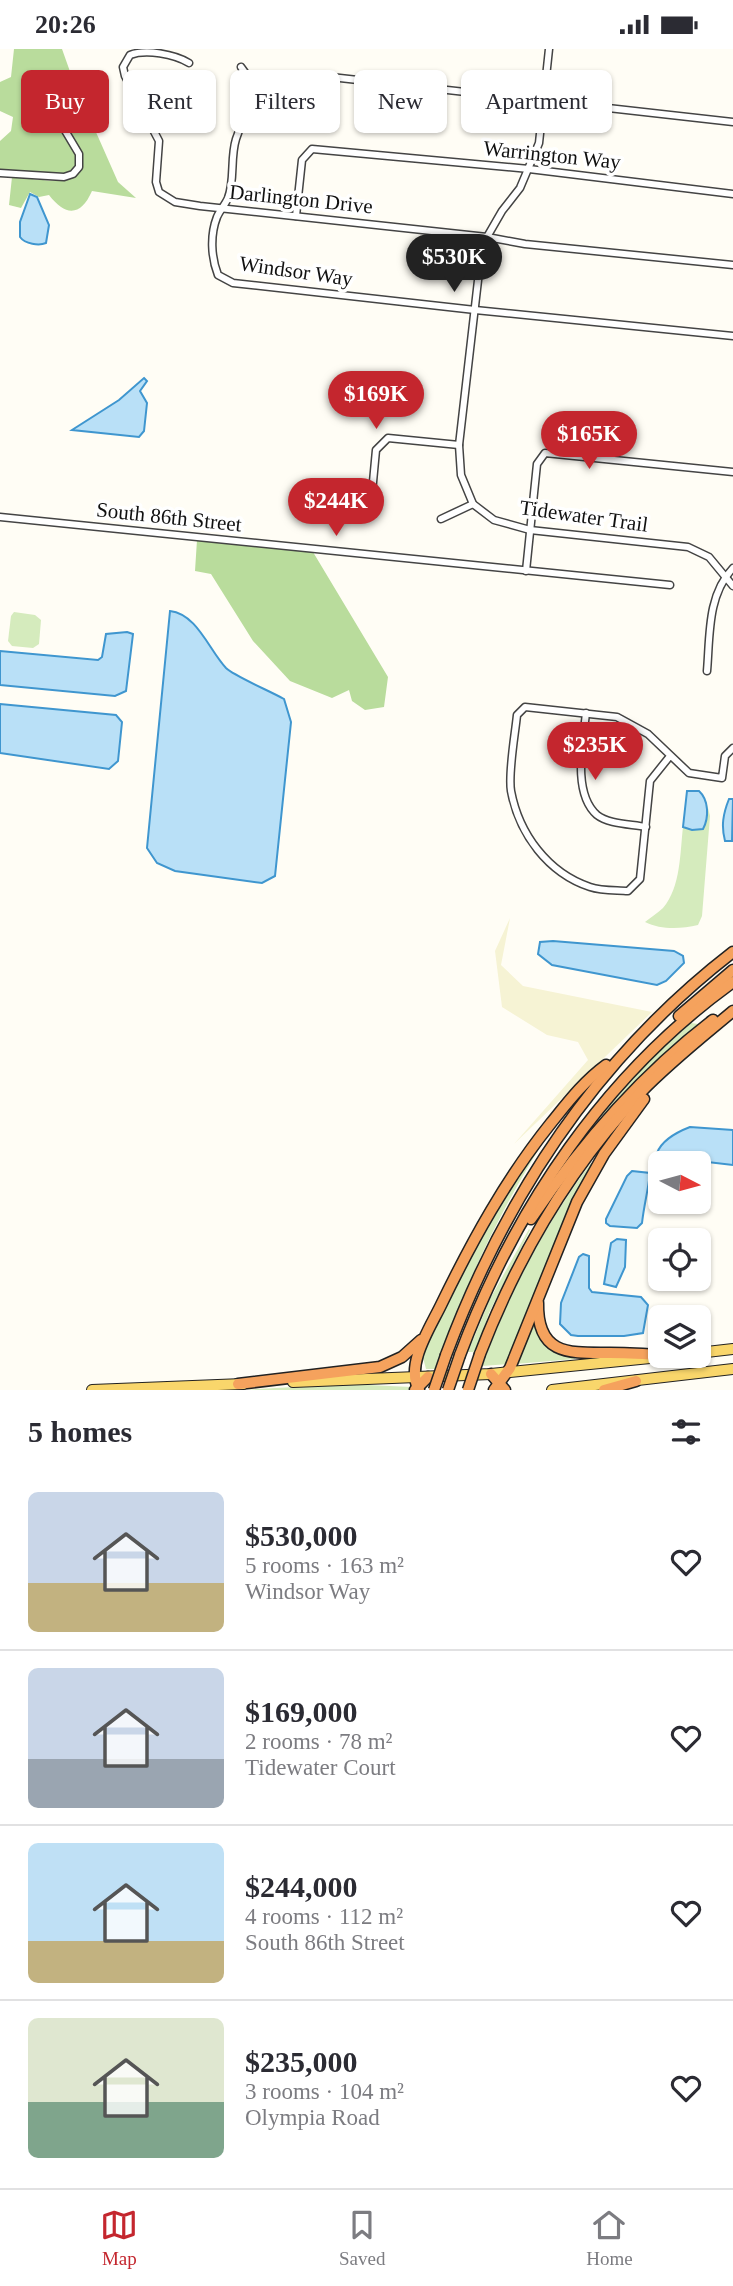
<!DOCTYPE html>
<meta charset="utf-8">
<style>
body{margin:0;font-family:Georgia,serif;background:#f7f7f7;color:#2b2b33;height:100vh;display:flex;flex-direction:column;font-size:26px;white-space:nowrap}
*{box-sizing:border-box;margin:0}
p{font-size:23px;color:#7c7c81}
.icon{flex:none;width:38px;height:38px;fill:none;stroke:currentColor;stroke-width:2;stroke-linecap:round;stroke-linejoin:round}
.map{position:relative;height:1341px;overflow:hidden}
.sheet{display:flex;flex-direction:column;background:#fff;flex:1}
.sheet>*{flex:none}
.guide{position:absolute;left:21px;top:21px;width:691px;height:63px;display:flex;gap:14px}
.needle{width:46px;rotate:96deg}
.buttons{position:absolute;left:648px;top:1102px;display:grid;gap:14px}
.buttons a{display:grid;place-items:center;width:63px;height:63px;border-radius:10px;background:#fff;box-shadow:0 2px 5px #0004;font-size:35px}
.price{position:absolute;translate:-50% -60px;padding:0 16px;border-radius:24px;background:#c4262e;color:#fff;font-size:23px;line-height:46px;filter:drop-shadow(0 2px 4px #0008)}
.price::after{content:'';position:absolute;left:50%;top:42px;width:21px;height:16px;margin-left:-10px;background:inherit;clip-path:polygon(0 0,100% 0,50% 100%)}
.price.active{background:#222;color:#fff}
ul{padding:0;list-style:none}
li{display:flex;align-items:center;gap:21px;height:175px;padding:0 28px}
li+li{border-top:2px solid #e1e1e2}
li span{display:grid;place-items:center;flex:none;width:196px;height:140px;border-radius:10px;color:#555}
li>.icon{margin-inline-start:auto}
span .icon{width:84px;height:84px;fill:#fffc;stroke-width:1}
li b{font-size:30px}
h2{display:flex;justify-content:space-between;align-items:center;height:84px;padding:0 28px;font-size:30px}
.chip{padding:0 24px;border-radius:10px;background:#fff;box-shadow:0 2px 5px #0004;font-size:24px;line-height:63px}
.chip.active{background:#c4262e;color:#fff}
.status{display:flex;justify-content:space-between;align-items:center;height:49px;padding:0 35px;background:#fff;direction:ltr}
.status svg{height:19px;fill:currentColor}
.tab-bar{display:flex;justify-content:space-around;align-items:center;height:98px;border-top:2px solid #e1e1e2;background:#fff;font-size:19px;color:#7c7c81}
.tab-bar a{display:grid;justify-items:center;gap:4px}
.tab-bar .active{color:#c4262e}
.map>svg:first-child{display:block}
.farmland{fill:#f6f3d4}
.green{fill:#d5ebbd}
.forest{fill:#b9dc9c}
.water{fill:#b9e0f7;stroke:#3f96cf;stroke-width:2}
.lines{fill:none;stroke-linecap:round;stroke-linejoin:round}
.street-casing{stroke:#444;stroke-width:9}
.primary-casing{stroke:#222;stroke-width:12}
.highway-casing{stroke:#222;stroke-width:13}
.street{stroke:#fff;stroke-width:6}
.primary{stroke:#f9d66b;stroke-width:10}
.highway{stroke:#f5a25d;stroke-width:10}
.highway-bridge-casing{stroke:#222;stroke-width:13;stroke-linecap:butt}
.highway-bridge{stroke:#f5a25d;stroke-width:10}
.labels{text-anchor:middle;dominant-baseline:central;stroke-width:7;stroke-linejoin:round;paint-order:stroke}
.street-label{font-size:21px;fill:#111;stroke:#fff}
</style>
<div class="status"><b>20:26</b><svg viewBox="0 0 49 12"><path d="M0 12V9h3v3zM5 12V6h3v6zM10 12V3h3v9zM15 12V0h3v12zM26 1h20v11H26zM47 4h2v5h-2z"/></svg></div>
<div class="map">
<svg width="733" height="1341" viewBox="0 0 733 1341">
<rect width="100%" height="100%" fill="#fffdf5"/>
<path class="farmland" d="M510 869 501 916 523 937 652 963 514 1095 588 1011 578 993 547 986 502 958 495 902Z"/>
<g class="green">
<path d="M14 563 35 566 41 571 39 595 33 599 12 597 8 592 11 567Z"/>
<path d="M706 751 710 767 702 867 698 876C681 880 661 881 645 873 651 868 658 864 663 859 681 838 680 803 683 778L692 781 706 774Z"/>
<path d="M691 974 698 975 663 1005 593 1076 651 1010Z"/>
<path d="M554 1076C502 1156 467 1231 435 1320H426L422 1305 493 1161Z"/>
<path d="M591 1114 594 1116 509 1315 482 1317C509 1245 545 1175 591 1114Z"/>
<path d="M529 1180 530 1181 489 1264 476 1303H468L490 1250Z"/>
<path d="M533 1268 537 1276 575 1307V1310L515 1315Z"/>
<path d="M347 1335 411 1338 408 1341H241Z"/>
</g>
<g class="forest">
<path d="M14 0H62L73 31 118 133 136 149 92 142C81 167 66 168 49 146L39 148 30 143 21 159 9 156 12 128C28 129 47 133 63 131 104 127 69 80 58 64L53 67 75 106 76 117 71 122 63 125 0 121V92L11 82 13 68 0 62V33L11 28Z"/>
<path d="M197 491 313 503 388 628 384 658 365 661 352 652 349 641 332 649 290 632 253 592 211 525 195 522Z"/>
</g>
<g class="water">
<path d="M30 145 37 148 49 176 46 194C39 197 25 195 20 188V173Z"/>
<path d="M144 329 147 332 140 342 147 354 144 382 139 388 72 381 119 351Z"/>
<path d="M170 562C197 565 209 601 226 619 234 627 272 643 284 650L291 673 275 827 262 834 175 822 157 814 147 799Z"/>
<path d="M127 583 133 585 126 642 115 647 0 636V602L98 611 102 608 106 585Z"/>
<path d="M0 655 116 666 122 673 118 712 109 720 0 704Z"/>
<path d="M687 742H699C709 751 709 769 703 780L692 781 683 778Z"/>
<path d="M729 750H733L732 792H725C721 777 723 765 729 750Z"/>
<path d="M553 892 674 902 683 907 684 914 666 932 657 936 552 916 538 905 540 893Z"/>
<path d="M690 1078 733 1081V1116L665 1108 657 1104C662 1091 677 1083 690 1078Z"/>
<path d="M632 1122 650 1124C648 1142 644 1156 642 1174L637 1179 610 1177 606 1174V1170L627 1127Z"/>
<path d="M617 1190 626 1191 625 1218 616 1238 604 1235 611 1194Z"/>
<path d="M583 1205 589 1207V1239L592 1243 641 1248 648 1256 643 1284 624 1287H578L571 1286 560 1275 561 1254 579 1208Z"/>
</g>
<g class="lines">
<g class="street-casing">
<g id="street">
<path d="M549 0 539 94 520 139 502 162 487 188 480 214 459 396 461 426 473 455 494 471 530 481 688 498 709 508 733 537"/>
<path d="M189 14C174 5 146 0 130 6L123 18 125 27 159 92 156 133 159 143 175 153 200 157 487 188 525 195 733 216"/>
<path d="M241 18 262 47"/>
<path d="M733 73 322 27C281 34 249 47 236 90 230 109 235 131 228 149 225 156 220 161 217 168 210 186 211 208 218 226L233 234 475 261 733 287"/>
<path d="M0 124 64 128 73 125 79 118V105L57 68"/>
<path d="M296 167 302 111 312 100 529 120 733 145"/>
<path d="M370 465 376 401 388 389 459 396"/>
<path d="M0 468 670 536"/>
<path d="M441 470 473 455"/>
<path d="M526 522 537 415 545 404 733 423"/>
<path d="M707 622C710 588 707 546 733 519"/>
<path d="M586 664C583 693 572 744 597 766 608 775 631 775 646 778"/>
<path d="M670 707 650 732 640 830 628 842C616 841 602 842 590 838 548 824 519 785 511 742 508 724 515 686 517 666L525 658 617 668 648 685 689 724 722 729 725 707 733 699"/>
</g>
</g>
<g class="primary-casing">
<g id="primary">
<path d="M698 1304 733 1300"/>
<path d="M293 1333 491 1325 670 1307"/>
<path d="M92 1341 243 1335"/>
<path d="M552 1341 733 1320"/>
</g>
</g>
<g class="highway-casing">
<g id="highway">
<path d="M679 967 733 921"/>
<path d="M531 1170C582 1094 640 1027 713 971"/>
<path d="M538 1254C537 1307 570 1304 610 1304 627 1304 643 1305 660 1306"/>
<path d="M480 1305C517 1209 570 1118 641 1043 669 1014 702 988 733 962"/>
<path d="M446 1306C506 1145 597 1008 733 903"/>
<path d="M460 1306C515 1159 605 1025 733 933"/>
<path d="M491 1325 505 1341"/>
<path d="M238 1335 380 1318 402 1308 421 1291"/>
<path d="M415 1341 428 1328"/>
<path d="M419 1341C405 1316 430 1279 441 1256 472 1192 506 1130 551 1074 568 1053 584 1032 606 1016"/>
<path d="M494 1341 510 1319 577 1153 604 1105 644 1050"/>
<path d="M604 1341 636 1332"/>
</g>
</g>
<use href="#street" class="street"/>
<use href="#primary" class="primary"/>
<use href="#highway" class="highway"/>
<g class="highway-bridge-casing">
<g id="highway-bridge">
<path d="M434 1341 446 1306"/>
<path d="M448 1341 460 1306"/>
<path d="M468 1341 480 1305"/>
</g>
</g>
<use href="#highway-bridge" class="highway-bridge"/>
</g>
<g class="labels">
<g class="street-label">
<text transform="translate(552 106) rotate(6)">Warrington Way</text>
<text transform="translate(301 150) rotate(6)">Darlington Drive</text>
<text transform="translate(296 222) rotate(8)">Windsor Way</text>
<text transform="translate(584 467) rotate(8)">Tidewater Trail</text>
<text transform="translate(169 468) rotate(6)">South 86th Street</text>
</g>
</g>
</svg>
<div class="buttons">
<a><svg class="needle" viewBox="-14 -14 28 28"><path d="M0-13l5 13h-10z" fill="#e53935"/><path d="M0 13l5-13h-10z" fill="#7c7c81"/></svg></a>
<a><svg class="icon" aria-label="locate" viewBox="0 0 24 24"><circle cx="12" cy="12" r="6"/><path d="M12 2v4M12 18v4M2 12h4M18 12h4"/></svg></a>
<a><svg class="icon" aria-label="layers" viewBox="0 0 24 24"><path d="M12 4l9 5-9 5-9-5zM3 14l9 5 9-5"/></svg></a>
</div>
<b class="price active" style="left:454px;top:245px">$530K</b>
<b class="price" style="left:376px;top:382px">$169K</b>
<b class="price" style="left:589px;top:422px">$165K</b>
<b class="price" style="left:336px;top:489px">$244K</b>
<b class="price" style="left:595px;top:733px">$235K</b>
<div class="guide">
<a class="chip active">Buy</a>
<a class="chip">Rent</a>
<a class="chip">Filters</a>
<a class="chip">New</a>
<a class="chip">Apartment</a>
</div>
</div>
<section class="sheet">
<h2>5 homes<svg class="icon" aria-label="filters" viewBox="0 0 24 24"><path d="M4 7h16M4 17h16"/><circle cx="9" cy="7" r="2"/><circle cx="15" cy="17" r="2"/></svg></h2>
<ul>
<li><span style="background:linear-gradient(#c9d6e8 65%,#c2b280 0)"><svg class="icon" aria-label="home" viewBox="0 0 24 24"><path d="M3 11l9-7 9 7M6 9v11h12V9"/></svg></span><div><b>$530,000</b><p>5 rooms · 163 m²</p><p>Windsor Way</p></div><svg class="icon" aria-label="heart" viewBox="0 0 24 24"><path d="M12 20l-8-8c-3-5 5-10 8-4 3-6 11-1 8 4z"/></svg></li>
<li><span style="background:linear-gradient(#c9d6e8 65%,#9aa5b1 0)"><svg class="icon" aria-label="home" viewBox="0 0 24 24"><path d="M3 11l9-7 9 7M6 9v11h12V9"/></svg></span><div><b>$169,000</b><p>2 rooms · 78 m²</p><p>Tidewater Court</p></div><svg class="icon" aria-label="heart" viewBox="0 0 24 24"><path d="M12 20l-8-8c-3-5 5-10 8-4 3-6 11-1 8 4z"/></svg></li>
<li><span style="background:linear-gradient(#bfe0f5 70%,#c2b280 0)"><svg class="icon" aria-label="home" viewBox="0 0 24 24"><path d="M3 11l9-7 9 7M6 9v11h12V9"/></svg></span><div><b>$244,000</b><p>4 rooms · 112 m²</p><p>South 86th Street</p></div><svg class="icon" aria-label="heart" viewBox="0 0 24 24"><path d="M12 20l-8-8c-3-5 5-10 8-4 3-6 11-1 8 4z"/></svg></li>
<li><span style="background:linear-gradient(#dfe7d0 60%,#7fa58c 0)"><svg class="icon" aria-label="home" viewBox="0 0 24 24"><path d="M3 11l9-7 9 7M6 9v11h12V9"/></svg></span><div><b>$235,000</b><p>3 rooms · 104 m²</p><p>Olympia Road</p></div><svg class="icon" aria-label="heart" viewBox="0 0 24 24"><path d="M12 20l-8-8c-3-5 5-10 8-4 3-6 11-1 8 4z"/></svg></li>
</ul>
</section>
<nav class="tab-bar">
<a class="active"><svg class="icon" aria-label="map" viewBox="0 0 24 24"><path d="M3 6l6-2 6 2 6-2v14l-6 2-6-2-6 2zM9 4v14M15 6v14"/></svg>Map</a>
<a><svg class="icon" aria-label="saved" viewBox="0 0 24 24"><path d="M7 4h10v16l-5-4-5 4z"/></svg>Saved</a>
<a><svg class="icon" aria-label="home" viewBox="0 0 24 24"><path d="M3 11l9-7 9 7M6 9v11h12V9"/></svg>Home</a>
</nav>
